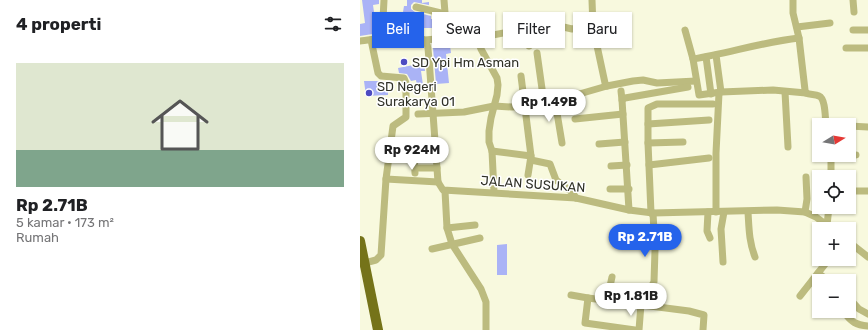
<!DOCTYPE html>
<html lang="id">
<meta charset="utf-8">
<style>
body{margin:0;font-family:Rubik,sans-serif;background:#f6f6f6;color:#202124;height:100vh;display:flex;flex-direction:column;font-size:15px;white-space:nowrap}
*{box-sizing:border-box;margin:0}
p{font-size:13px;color:#757577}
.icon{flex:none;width:22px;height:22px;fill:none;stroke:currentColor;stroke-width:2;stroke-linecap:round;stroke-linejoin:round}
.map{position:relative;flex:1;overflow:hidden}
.drawer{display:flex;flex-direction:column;background:#fff;width:360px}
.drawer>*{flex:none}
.top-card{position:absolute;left:12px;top:12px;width:380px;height:36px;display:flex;gap:8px}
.needle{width:26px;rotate:79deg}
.buttons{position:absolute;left:452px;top:118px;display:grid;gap:8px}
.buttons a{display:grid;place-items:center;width:44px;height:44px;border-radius:0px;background:#fff;box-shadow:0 1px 3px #0004;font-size:20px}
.price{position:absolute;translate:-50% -34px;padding:0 9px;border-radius:14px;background:#fff;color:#222;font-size:13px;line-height:26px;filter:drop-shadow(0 1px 2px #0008)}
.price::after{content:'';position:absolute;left:50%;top:24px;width:12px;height:9px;margin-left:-6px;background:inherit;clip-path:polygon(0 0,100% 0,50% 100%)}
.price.on{background:#2563eb;color:#fff}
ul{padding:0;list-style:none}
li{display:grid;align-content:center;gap:8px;height:212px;padding:0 16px}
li+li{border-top:1px solid #e0e0e0}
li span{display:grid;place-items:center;height:124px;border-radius:0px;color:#555}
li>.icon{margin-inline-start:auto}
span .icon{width:72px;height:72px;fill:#fffc;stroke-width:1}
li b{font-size:17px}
h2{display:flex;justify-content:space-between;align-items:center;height:48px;padding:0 16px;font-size:17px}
.chip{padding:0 14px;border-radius:0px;background:#fff;box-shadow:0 1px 3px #0004;font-size:14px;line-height:36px}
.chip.on{background:#2563eb;color:#fff}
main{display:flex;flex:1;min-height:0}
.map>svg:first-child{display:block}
.building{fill:#aab3f6}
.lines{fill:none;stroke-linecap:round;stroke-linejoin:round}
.minor{stroke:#bcbb7f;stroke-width:7}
.highway{stroke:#757319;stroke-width:10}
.poi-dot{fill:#4d4bc1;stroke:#fff;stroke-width:1.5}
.labels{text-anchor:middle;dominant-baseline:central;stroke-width:3;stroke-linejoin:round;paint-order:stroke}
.poi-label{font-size:13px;fill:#303127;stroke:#fff;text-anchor:start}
.street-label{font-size:13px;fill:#303127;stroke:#fff}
</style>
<main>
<section class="drawer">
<h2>4 properti<svg class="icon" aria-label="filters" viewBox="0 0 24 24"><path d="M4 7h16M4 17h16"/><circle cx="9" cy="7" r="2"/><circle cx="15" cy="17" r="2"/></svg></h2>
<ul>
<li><span style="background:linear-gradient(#dfe7d0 70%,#7fa58c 0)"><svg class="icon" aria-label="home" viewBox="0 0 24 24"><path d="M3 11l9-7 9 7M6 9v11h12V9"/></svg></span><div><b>Rp 2.71B</b><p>5 kamar · 173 m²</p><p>Rumah</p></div></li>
</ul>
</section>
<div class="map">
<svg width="508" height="330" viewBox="0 0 508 330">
<rect width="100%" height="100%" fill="#f8f9de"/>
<g class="building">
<path d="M2 0H19V4L13 5 14 12H18L19 33 0 36V24L5 23Z"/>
<path d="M47 0H62V3L69 2V5L54 2 51 5V9L55 12 71 16V19L80 18 81 28H63L64 35 52 32 51 29 44 31 42 18 44 6H47Z"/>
<path d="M91 19H93V24H96V28L101 27 102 33H94L93 30H91Z"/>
<path d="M90 46 91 53 86 54 89 83 76 84 73 48Z"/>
<path d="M64 63 65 71H61L63 85 57 86 56 80 51 81 47 74 39 73 38 68Z"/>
<path d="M4 81H23V89H28V95L6 96Z"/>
<path d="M147 244V275H137V245Z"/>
</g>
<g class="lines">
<g class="minor">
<path d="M24 0 23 19 25 38"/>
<path d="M84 0 87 38"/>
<path d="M232 0 233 27 245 83 247 86"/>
<path d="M433 0V13L439 38 445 90 446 93C450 95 455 94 459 96 466 99 465 119 466 125"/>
<path d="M493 0 494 12"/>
<path d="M56 7 85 14"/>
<path d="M233 27 264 20"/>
<path d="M437 27 470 23"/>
<path d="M166 28 169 46"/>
<path d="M325 30 333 59 339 95 361 92 413 90 446 93"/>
<path d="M493 30H508"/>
<path d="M117 38 121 49 137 78 138 85 137 95 131 118 129 131V142L132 151 134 192"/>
<path d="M65 40 87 38H117L185 25H195L212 29 233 25"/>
<path d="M0 41C13 40 56 31 65 41 69 44 68 54 69 59L78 182 83 190 216 198 269 210 293 213 417 210 445 212 456 217 472 229"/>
<path d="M486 48H508"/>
<path d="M177 53 184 103"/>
<path d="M356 55 361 92"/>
<path d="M346 57 351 94"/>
<path d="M333 59C369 53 403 42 439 38"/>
<path d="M161 76 171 156 168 175"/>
<path d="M261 91 262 100"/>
<path d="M425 92 428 147"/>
<path d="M195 101 202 143"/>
<path d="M58 114 104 112 134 106 152 107 165 106 195 101 247 86 273 81 283 80 297 83 336 81"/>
<path d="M215 119 263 114"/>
<path d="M288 124 349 120"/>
<path d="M489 126 508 127"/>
<path d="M288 143 323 142"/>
<path d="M239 144 265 142"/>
<path d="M132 151 171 156"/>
<path d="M471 155V177"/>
<path d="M54 156 55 173"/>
<path d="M471 156 496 155"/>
<path d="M171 160 190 164 196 180 213 193 216 198"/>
<path d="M289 165 349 158"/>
<path d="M251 166 267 165"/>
<path d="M55 168H77"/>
<path d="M26 179 78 182"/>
<path d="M250 189H269"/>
<path d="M85 191 87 228 92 244 121 289 126 302V330"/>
<path d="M489 191H508"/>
<path d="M269 210 262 100 265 98 328 87"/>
<path d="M348 212 347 231 350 238"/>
<path d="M356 212V153L359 93"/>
<path d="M388 212C389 228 389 242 395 257"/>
<path d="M445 212 447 199 446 177"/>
<path d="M291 213 288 143V108L297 104H353"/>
<path d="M467 225 469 207"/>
<path d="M87 228 115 225"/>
<path d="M489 242 508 257"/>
<path d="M72 249 120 238"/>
<path d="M363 262 361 229 364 212"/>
<path d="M1 264 16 260 21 255 26 179 33 126 46 117V83L44 78 21 76 18 73 11 40"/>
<path d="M458 273 469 281"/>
<path d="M211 295 228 298"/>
<path d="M440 296 469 259"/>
<path d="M489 298 499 309 508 314"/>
<path d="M247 300 252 277"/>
<path d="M484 312C491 322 496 325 508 326"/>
<path d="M275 330 225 323 228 298 329 311 344 315 343 330"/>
<path d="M279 330 281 304 294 282 295 250 293 213"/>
</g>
<path class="highway" d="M0 241 18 330"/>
</g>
<g class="poi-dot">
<circle cx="44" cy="62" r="4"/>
<circle cx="9" cy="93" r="4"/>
</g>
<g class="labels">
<g class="poi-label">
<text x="52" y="62">SD Ypi Hm Asman</text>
<text x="17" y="86">SD Negeri<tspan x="17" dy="15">Surakarya 01</tspan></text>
</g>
<g class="street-label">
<text transform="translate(173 184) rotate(4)">JALAN SUSUKAN</text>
</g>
</g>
</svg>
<div class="buttons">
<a><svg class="needle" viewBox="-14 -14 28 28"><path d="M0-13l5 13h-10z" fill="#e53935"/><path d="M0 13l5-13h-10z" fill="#757577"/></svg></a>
<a><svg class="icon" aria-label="locate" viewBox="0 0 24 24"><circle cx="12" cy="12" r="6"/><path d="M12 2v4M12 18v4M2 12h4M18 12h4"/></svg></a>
<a>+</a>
<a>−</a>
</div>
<b class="price" style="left:189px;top:123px">Rp 1.49B</b>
<b class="price" style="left:52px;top:171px">Rp 924M</b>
<b class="price on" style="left:285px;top:258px">Rp 2.71B</b>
<b class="price" style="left:271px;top:317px">Rp 1.81B</b>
<div class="top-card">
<a class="chip on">Beli</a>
<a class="chip">Sewa</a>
<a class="chip">Filter</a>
<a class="chip">Baru</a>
</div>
</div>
</main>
